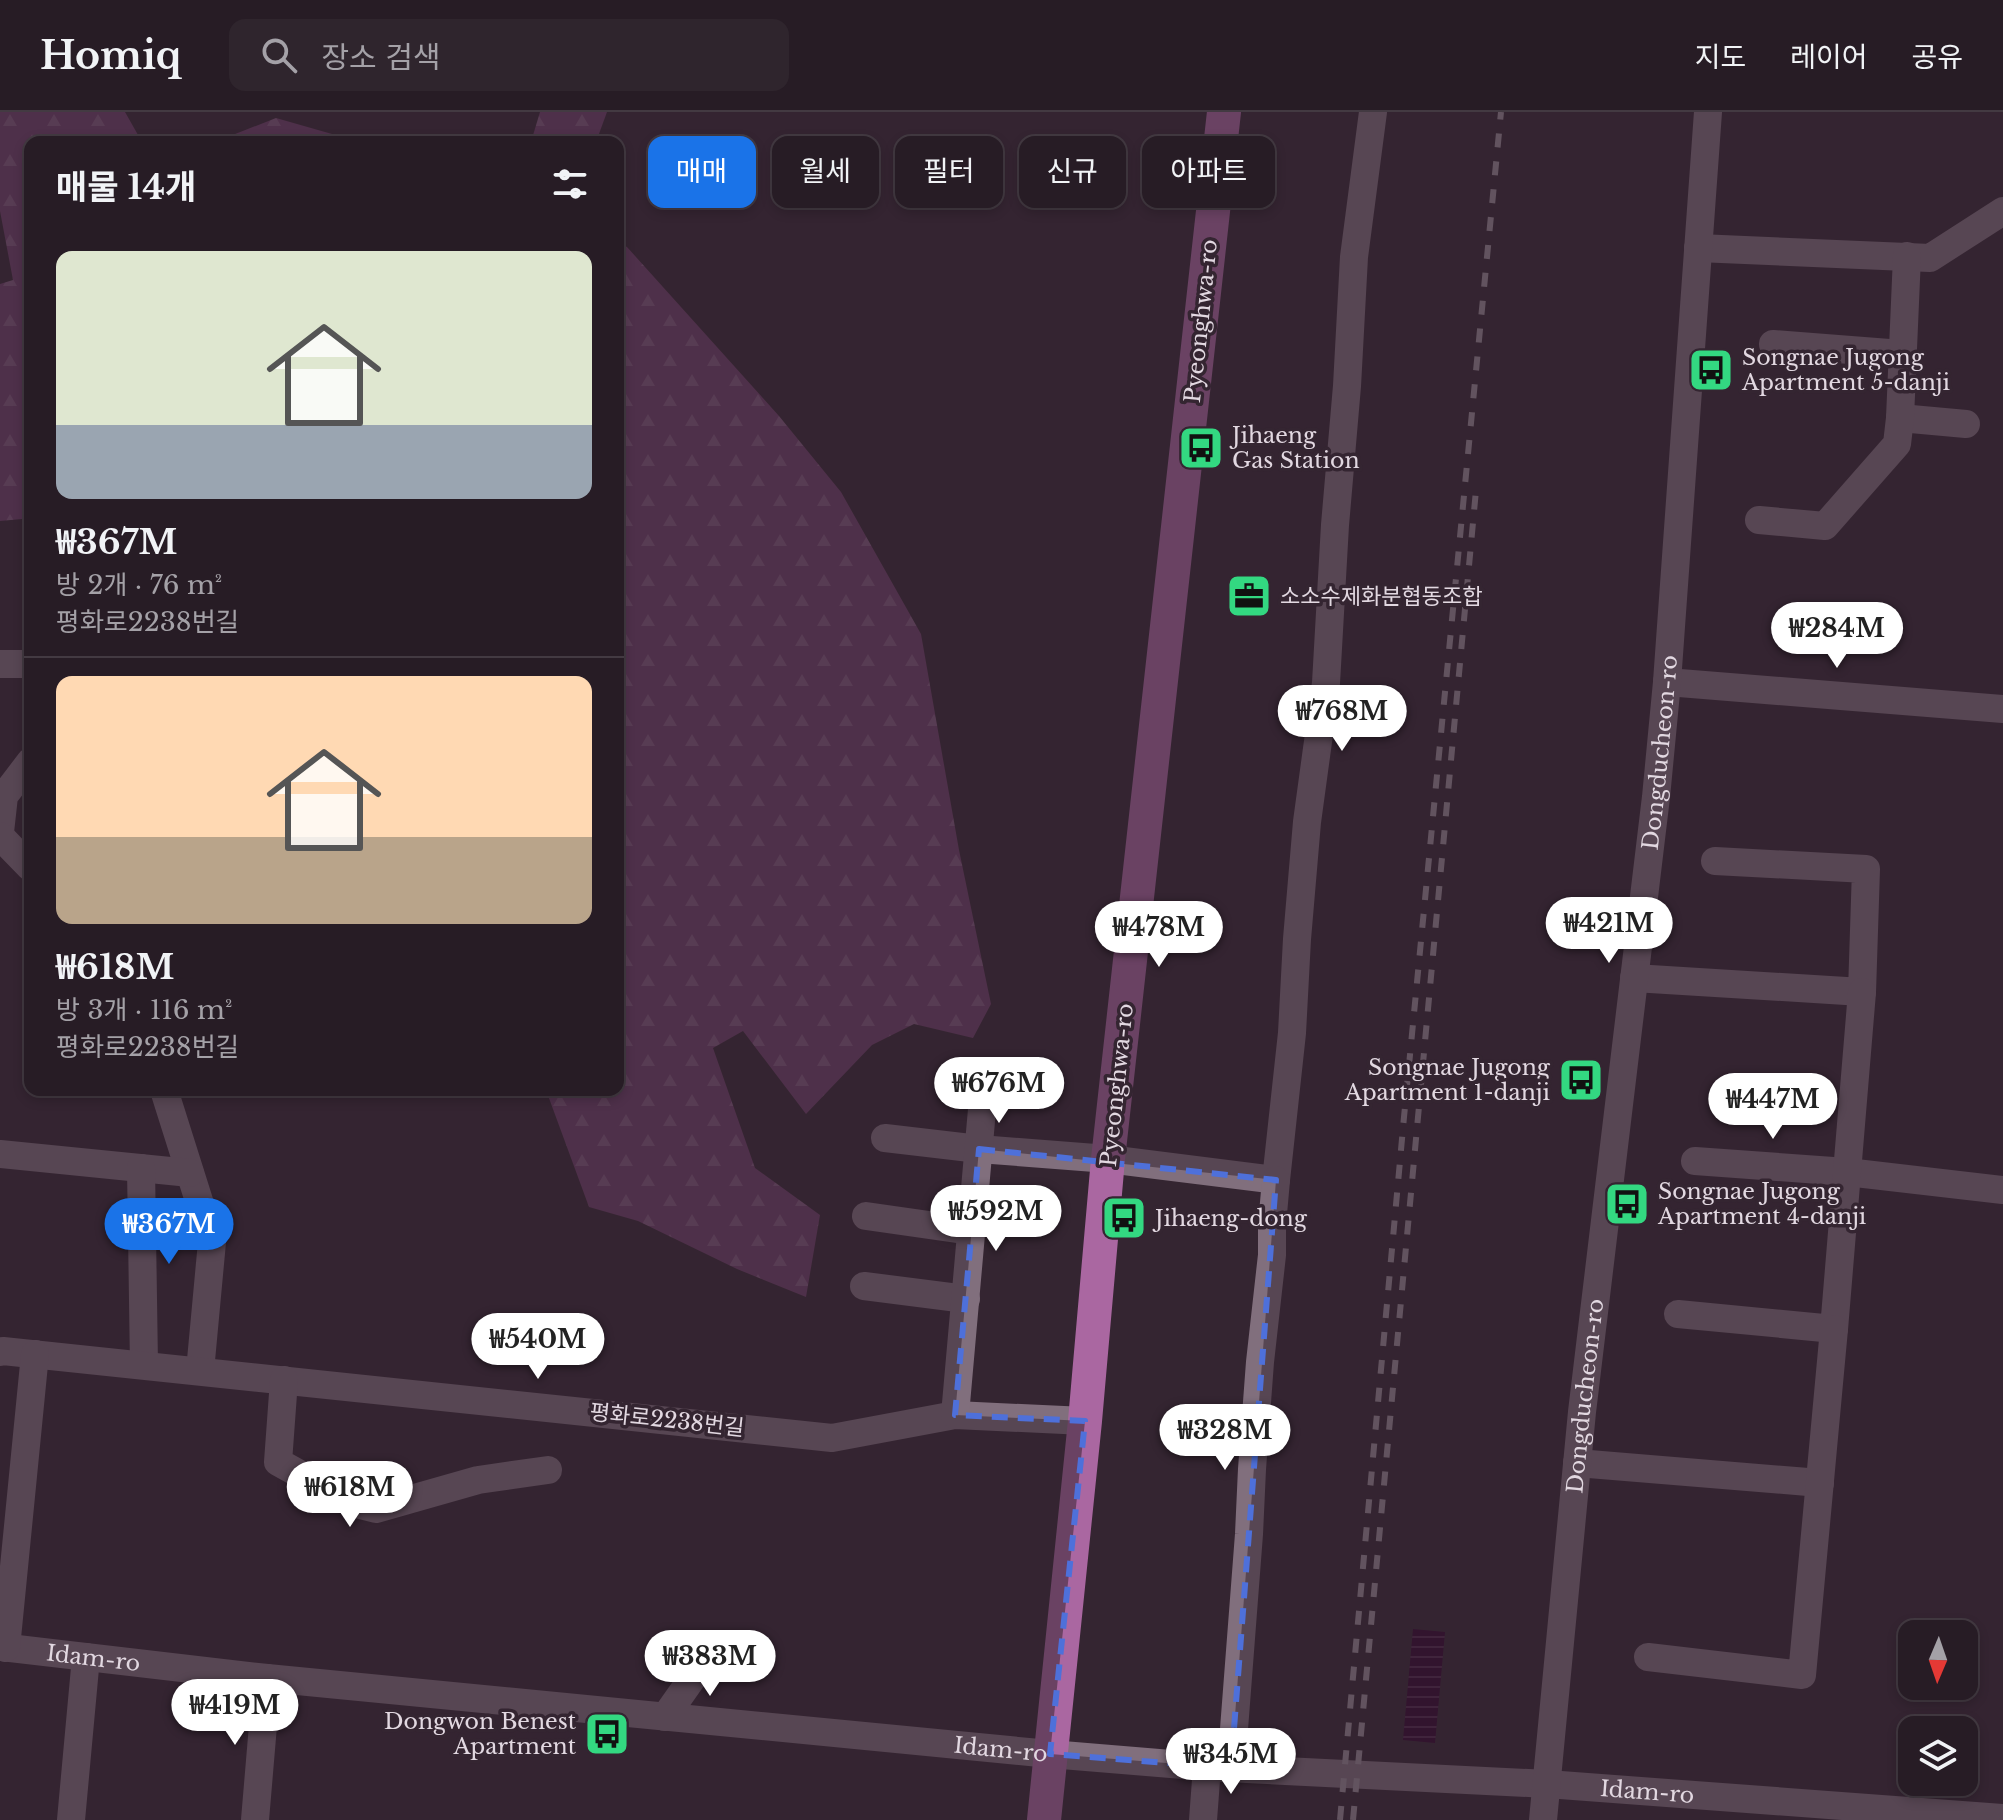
<!DOCTYPE html>
<html lang="ko">
<meta charset="utf-8">
<style>
body{margin:0;font-family:"Libre Baskerville","Noto Sans KR",serif;background:#2f252d;color:#f1f3f6;height:100vh;display:flex;flex-direction:column;font-size:30px;white-space:nowrap}
*{box-sizing:border-box;margin:0}
p{font-size:26px;color:#a4a1a7}
.icon{flex:none;width:44px;height:44px;fill:none;stroke:currentColor;stroke-width:2;stroke-linecap:round;stroke-linejoin:round}
.map{position:relative;flex:1;overflow:hidden}
.details{position:absolute;left:24px;top:24px;width:600px;height:960px;display:flex;flex-direction:column;background:#271c25;border-radius:16px;box-shadow:0 4px 12px #0003,0 0 0 2px #433a42}
.details>*{flex:none}
.hud{position:absolute;left:648px;top:24px;width:760px;height:72px;display:flex;gap:16px}
.needle{width:52px;rotate:182deg}
.controls{position:absolute;left:1898px;top:1508px;display:grid;gap:16px}
.controls a{display:grid;place-items:center;width:80px;height:80px;border-radius:16px;background:#271c25;box-shadow:0 4px 12px #0003,0 0 0 2px #433a42;font-size:40px}
.price{position:absolute;translate:-50% -68px;padding:0 18px;border-radius:28px;background:#fff;color:#222;font-size:26px;line-height:52px;filter:drop-shadow(0 2px 4px #0008)}
.price::after{content:'';position:absolute;left:50%;top:48px;width:24px;height:18px;margin-left:-12px;background:inherit;clip-path:polygon(0 0,100% 0,50% 100%)}
.price.current{background:#1a73e8;color:#fff}
ul{padding:0;list-style:none}
li{display:grid;align-content:center;gap:16px;height:424px;padding:0 32px}
li+li{border-top:2px solid #433a42}
li span{display:grid;place-items:center;height:248px;border-radius:16px;color:#555}
li>.icon{margin-inline-start:auto}
span .icon{width:144px;height:144px;fill:#fffc;stroke-width:1}
li b{font-size:34px}
h2{display:flex;justify-content:space-between;align-items:center;height:96px;padding:0 32px;font-size:34px}
.tag{padding:0 28px;border-radius:16px;background:#271c25;box-shadow:0 4px 12px #0003,0 0 0 2px #433a42;font-size:28px;line-height:72px}
.tag.current{background:#1a73e8;color:#fff}
header{display:flex;align-items:center;gap:48px;box-sizing:border-box;height:112px;padding:0 40px;background:#271c25;border-bottom:2px solid #433a42}
header strong{font-size:38px}
nav{display:flex;gap:44px;margin-inline-start:auto;font-size:28px}
.search{width:560px;height:72px;background:#2f252d;display:flex;align-items:center;gap:20px;box-sizing:border-box;padding:0 28px;border-radius:16px;color:#a4a1a7;font-size:30px}
.map>svg:first-child{display:block}
.forest{fill:url(#forest-firs)}
.water{fill:url(#water-rules)}
.lines{fill:none;stroke-linecap:round;stroke-linejoin:round}
.minor{stroke:#816f7d;stroke-width:28}
.major{stroke:#aa67a1;stroke-width:34}
.rail{stroke:#998d97;stroke-width:6;stroke-dasharray:14 14;stroke-linecap:butt}
.marked{fill:none;stroke:#4e70da;stroke-width:6;stroke-dasharray:16 10;stroke-linejoin:round}
.labels{text-anchor:middle;dominant-baseline:central;stroke-width:7;stroke-linejoin:round;paint-order:stroke}
.street-label{font-size:22px;fill:#e2d8e1;stroke:#342531}
.poi-label{font-size:22px;fill:#e2d8e1;stroke:#342531;text-anchor:start}
</style>
<header>
<strong>Homiq</strong>
<div class="search"><svg class="icon" aria-label="search" viewBox="0 0 24 24"><circle cx="10" cy="10" r="6"/><path d="M15 15l6 6"/></svg>장소 검색</div>
<nav><a>지도</a><a>레이어</a><a>공유</a></nav>
</header>
<div class="map">
<svg width="2003" height="1708" viewBox="0 0 2003 1708">
<defs>
<pattern id="forest-firs" width="22" height="20" patternUnits="userSpaceOnUse" patternTransform="scale(2)"><rect width="22" height="20" fill="#6e3e68"/><path d="M5 1l3.5 6h-7zM16 11l3.5 6h-7z" fill="#82597d"/></pattern>
<pattern id="water-rules" width="6" height="5" patternUnits="userSpaceOnUse" patternTransform="scale(2)"><rect width="6" height="5" fill="#30002c"/><path d="M0 2.5h6" fill="none" stroke="#4e244a"/></pattern>
</defs>
<rect width="100%" height="100%" fill="#342531"/>
<g class="forest">
<path d="M0 0H125L142 30H30V422L22 407 0 409V172L13 168 0 99Z"/>
<path d="M540 0H607L596 30H531Z"/>
<path d="M276 6 332 22H376L379 30H215Z"/>
<path d="M618 131 627 135 779 304 841 380 921 522 959 738 991 892 973 926 914 912 872 933 806 1002 743 919 713 936 755 1056 820 1103 806 1185 737 1157 638 1109 589 1095 546 978H618Z"/>
</g>
<path class="water" d="M1413 1517 1445 1520 1435 1631 1403 1628Z"/>
<g class="lines">
<g class="minor">
<path d="M1698 136 1930 146 2003 99"/>
<path d="M1773 232 1902 242"/>
<path d="M1900 306 1966 312"/>
<path d="M1759 408 1825 414 1897 332 1900 306 1907 144"/>
<path d="M0 552H30"/>
<path d="M1667 570 2003 597"/>
<path d="M0 720 4 684 30 650"/>
<path d="M0 724 30 755"/>
<path d="M1634 866 1862 880 1866 757 1715 749"/>
<path d="M164 978 212 1130 200 1259"/>
<path d="M885 1026 979 1037 1108 1047 1276 1068 1292 921 1297 827 1307 710 1326 571 1335 413 1347 274 1354 145 1373 0"/>
<path d="M0 1042 190 1061"/>
<path d="M1695 1049 1847 1060 2003 1078"/>
<path d="M141 1056 144 1253"/>
<path d="M866 1104 971 1119"/>
<path d="M864 1174 966 1187"/>
<path d="M1678 1202 1834 1217 1862 880"/>
<path d="M0 1240 3 1239 832 1326 955 1303 1085 1309"/>
<path d="M284 1268 278 1350 352 1391 376 1397 478 1368 548 1358"/>
<path d="M955 1303 984 975"/>
<path d="M1577 1351 1820 1371"/>
<path id="s1" d="M0 1535 267 1566 1050 1642 1207 1655 1547 1672 2003 1706"/>
<path d="M6 1536 35 1242"/>
<path d="M1648 1545 1802 1563 1834 1217"/>
<path d="M665 1605 712 1538"/>
<path d="M1231 1656 1249 1422 1252 1357 1260 1250 1272 1143V1113L1276 1068"/>
<path d="M71 1708 86 1545"/>
<path d="M255 1708 267 1566"/>
<path d="M1203 1708 1207 1655"/>
<path id="s2" d="M1543 1708 1582 1300 1656 685 1667 570 1708 0"/>
</g>
<path class="major" d="M1044 1708 1085 1309 1108 1047 1224 0"/>
<g class="rail">
<path d="M1340 1708 1404 1005 1501 0"/>
<path d="M1353 1708 1476 378"/>
</g>
</g>
<path d="M0 0H2003V1708H0ZM979 1037 1276 1068 1231 1656 1050 1642 1085 1309 955 1303Z" fill="#342531" fill-opacity=".55" fill-rule="evenodd"/>
<path class="marked" d="M979 1037 1276 1068 1231 1656 1050 1642 1085 1309 955 1303Z"/>
<defs>
<g id="bus-square" transform="scale(2.3)"><rect x="-9" y="-9" width="18" height="18" rx="4" fill="#33d881" stroke="#342531"/><path d="M-5-6H5V4H4V6H2V4H-2V6H-4V4H-5ZM-3.5-4V0h7V-4ZM-3.5 1.2v1.5H-2V1.2ZM2 1.2v1.5H3.5V1.2Z" fill="#111"/></g>
<g id="office-square" transform="scale(2.3)"><rect x="-9" y="-9" width="18" height="18" rx="4" fill="#33d881" stroke="#342531"/><path d="M-6-3h4V-5.5h4V-3h4V5H-6ZM-1-4.5V-3h2v-1.5ZM-6 0V1H6V0Z" fill="#111"/></g>
</defs>
<g fill-rule="evenodd">
<use href="#bus-square" x="1711" y="258"/>
<use href="#bus-square" x="1201" y="336"/>
<use href="#office-square" x="1249" y="484"/>
<use href="#bus-square" x="1581" y="968"/>
<use href="#bus-square" x="1627" y="1092"/>
<use href="#bus-square" x="1124" y="1106"/>
<use href="#bus-square" x="607" y="1622"/>
</g>
<g class="labels">
<g class="street-label">
<text transform="translate(1201 209) rotate(-84)">Pyeonghwa-ro</text>
<text stroke="none"><textPath href="#s2" startOffset="1074">Dongducheon-ro</textPath></text>
<text transform="translate(1117 973) rotate(-84)">Pyeonghwa-ro</text>
<text stroke="none"><textPath href="#s2" startOffset="426">Dongducheon-ro</textPath></text>
<text transform="translate(667 1308) rotate(6)">평화로2238번길</text>
<text stroke="none"><textPath href="#s1" startOffset="94">Idam-ro</textPath></text>
<text stroke="none"><textPath href="#s1" startOffset="1006">Idam-ro</textPath></text>
<text stroke="none"><textPath href="#s1" startOffset="1654">Idam-ro</textPath></text>
</g>
<g class="poi-label">
<text x="1742" y="245">Songnae Jugong<tspan x="1742" dy="25">Apartment 5-danji</tspan></text>
<text x="1232" y="323">Jihaeng<tspan x="1232" dy="25">Gas Station</tspan></text>
<text x="1280" y="484">소소수제화분협동조합</text>
<text x="1550" y="955" text-anchor="end">Songnae Jugong<tspan x="1550" dy="25">Apartment 1-danji</tspan></text>
<text x="1658" y="1079">Songnae Jugong<tspan x="1658" dy="25">Apartment 4-danji</tspan></text>
<text x="1155" y="1106">Jihaeng-dong</text>
<text x="576" y="1609" text-anchor="end">Dongwon Benest<tspan x="576" dy="25">Apartment</tspan></text>
</g>
</g>
</svg>
<div class="controls">
<a><svg class="needle" viewBox="-14 -14 28 28"><path d="M0-13l5 13h-10z" fill="#e53935"/><path d="M0 13l5-13h-10z" fill="#a4a1a7"/></svg></a>
<a><svg class="icon" aria-label="layers" viewBox="0 0 24 24"><path d="M12 4l9 5-9 5-9-5zM3 14l9 5 9-5"/></svg></a>
</div>
<b class="price" style="left:1837px;top:558px">₩284M</b>
<b class="price" style="left:1342px;top:641px">₩768M</b>
<b class="price" style="left:1609px;top:853px">₩421M</b>
<b class="price" style="left:1159px;top:857px">₩478M</b>
<b class="price" style="left:999px;top:1013px">₩676M</b>
<b class="price" style="left:1773px;top:1029px">₩447M</b>
<b class="price" style="left:996px;top:1141px">₩592M</b>
<b class="price current" style="left:169px;top:1154px">₩367M</b>
<b class="price" style="left:538px;top:1269px">₩540M</b>
<b class="price" style="left:1225px;top:1360px">₩328M</b>
<b class="price" style="left:350px;top:1417px">₩618M</b>
<b class="price" style="left:710px;top:1586px">₩383M</b>
<b class="price" style="left:235px;top:1635px">₩419M</b>
<b class="price" style="left:1231px;top:1684px">₩345M</b>
<div class="hud">
<a class="tag current">매매</a>
<a class="tag">월세</a>
<a class="tag">필터</a>
<a class="tag">신규</a>
<a class="tag">아파트</a>
</div>
<section class="details">
<h2>매물 14개<svg class="icon" aria-label="filters" viewBox="0 0 24 24"><path d="M4 7h16M4 17h16"/><circle cx="9" cy="7" r="2"/><circle cx="15" cy="17" r="2"/></svg></h2>
<ul>
<li><span style="background:linear-gradient(#dfe7d0 70%,#9aa5b1 0)"><svg class="icon" aria-label="home" viewBox="0 0 24 24"><path d="M3 11l9-7 9 7M6 9v11h12V9"/></svg></span><div><b>₩367M</b><p>방 2개 · 76 m²</p><p>평화로2238번길</p></div></li>
<li><span style="background:linear-gradient(#ffd9b3 65%,#b9a48a 0)"><svg class="icon" aria-label="home" viewBox="0 0 24 24"><path d="M3 11l9-7 9 7M6 9v11h12V9"/></svg></span><div><b>₩618M</b><p>방 3개 · 116 m²</p><p>평화로2238번길</p></div></li>
</ul>
</section>
</div>
